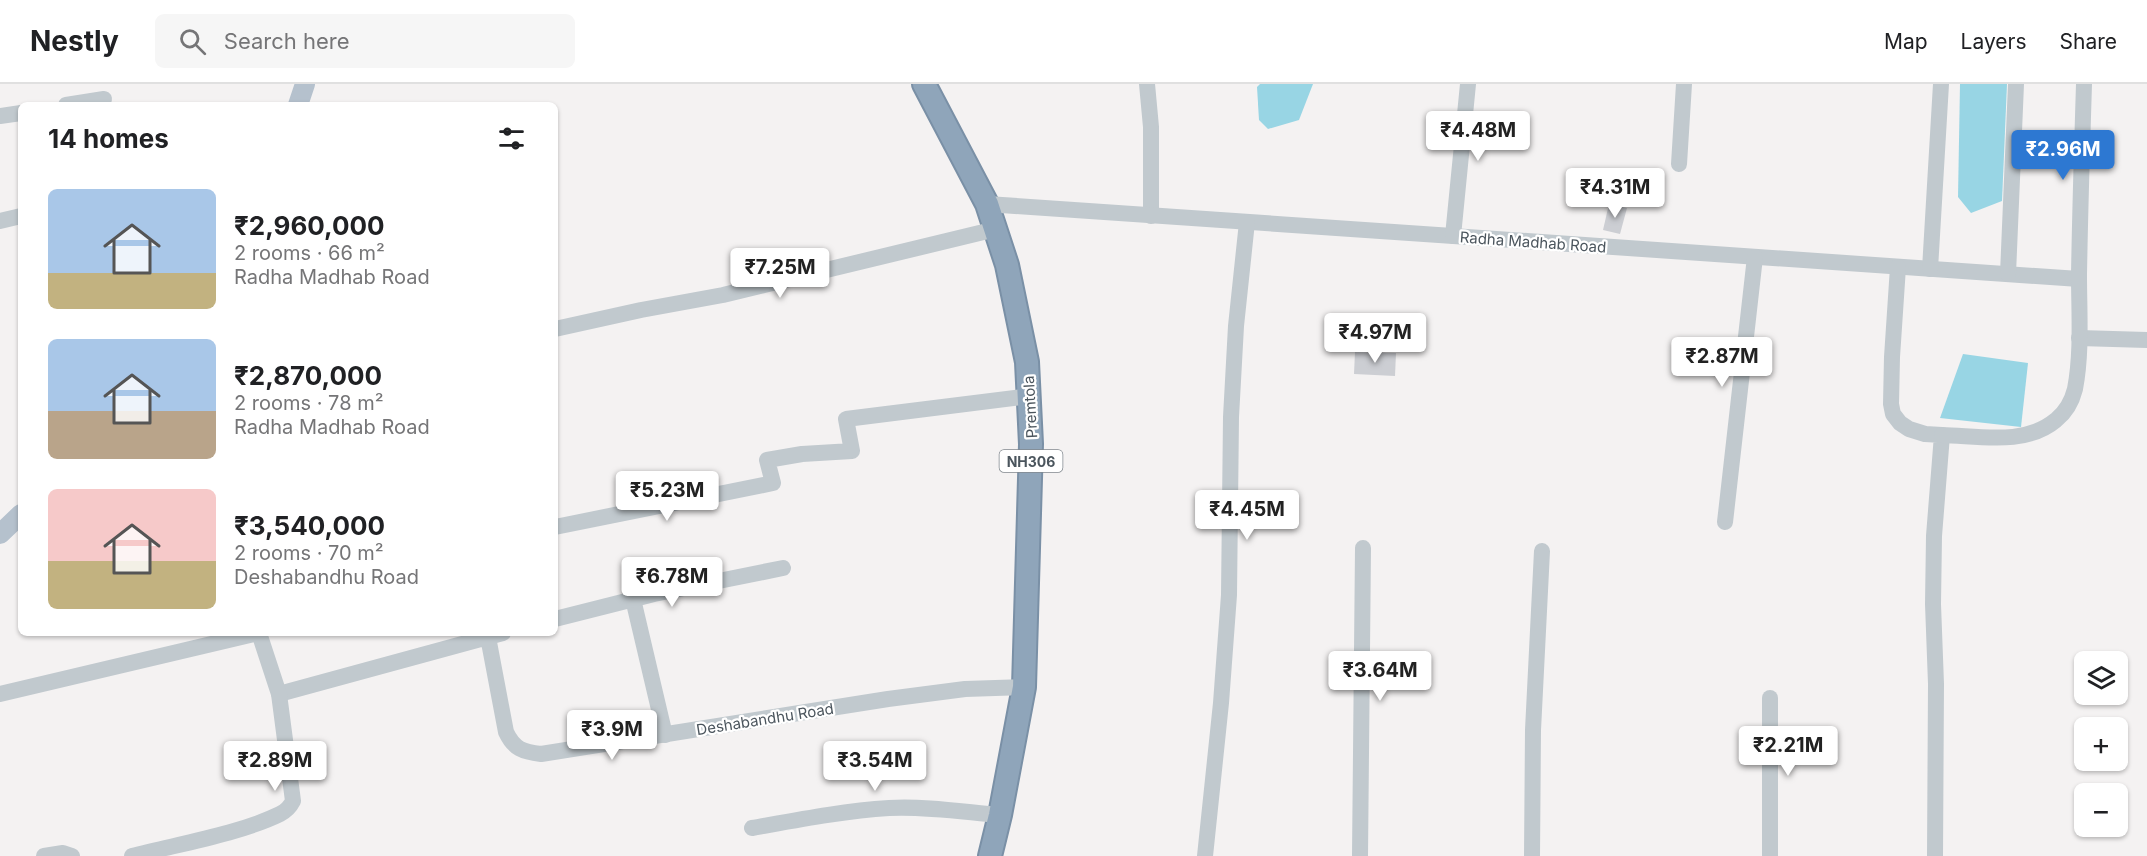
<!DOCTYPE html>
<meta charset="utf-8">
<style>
body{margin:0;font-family:Inter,sans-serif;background:#f6f6f6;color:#202124;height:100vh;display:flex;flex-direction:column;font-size:22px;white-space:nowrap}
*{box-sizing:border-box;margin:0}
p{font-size:20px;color:#757577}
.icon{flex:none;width:33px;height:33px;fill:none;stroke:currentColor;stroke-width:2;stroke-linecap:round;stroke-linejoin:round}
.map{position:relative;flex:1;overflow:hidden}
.panel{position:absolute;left:18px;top:18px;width:540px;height:534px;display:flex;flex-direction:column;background:#fff;border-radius:9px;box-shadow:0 2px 4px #0004}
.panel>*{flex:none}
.controls{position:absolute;left:2074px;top:567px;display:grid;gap:12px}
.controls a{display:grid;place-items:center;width:54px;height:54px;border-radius:9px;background:#fff;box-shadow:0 2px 4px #0004;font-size:30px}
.price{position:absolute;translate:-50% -51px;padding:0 14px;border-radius:6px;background:#fff;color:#222;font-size:20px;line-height:39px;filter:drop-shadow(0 2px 3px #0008)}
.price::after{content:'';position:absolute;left:50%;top:36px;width:18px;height:14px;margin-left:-9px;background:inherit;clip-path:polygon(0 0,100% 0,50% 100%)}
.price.selected{background:#2d78d2;color:#fff}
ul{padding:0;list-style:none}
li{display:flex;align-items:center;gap:18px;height:150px;padding:0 30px}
li span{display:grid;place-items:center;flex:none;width:168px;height:120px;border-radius:9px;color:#555}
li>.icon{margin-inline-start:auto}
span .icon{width:72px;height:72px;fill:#fffc;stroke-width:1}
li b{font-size:26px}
h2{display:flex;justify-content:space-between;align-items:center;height:72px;padding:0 30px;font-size:26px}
header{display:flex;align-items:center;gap:36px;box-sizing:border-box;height:84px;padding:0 30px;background:#fff;border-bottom:2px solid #e0e0e0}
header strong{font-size:28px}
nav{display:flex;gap:33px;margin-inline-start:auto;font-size:21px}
.search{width:420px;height:54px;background:#f6f6f6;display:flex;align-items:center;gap:15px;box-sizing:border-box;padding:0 21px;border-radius:9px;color:#757577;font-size:22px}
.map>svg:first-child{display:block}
.water{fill:#98d5e4}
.building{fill:#ccced3}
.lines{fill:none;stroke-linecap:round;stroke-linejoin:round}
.highway-casing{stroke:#7a90a6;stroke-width:26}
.minor{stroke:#c1c9ce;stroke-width:16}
.major{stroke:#b5c1cd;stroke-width:20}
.highway{stroke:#8fa5ba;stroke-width:22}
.labels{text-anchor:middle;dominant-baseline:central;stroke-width:4.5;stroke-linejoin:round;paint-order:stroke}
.shield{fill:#fff;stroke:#81888e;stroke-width:1.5}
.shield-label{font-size:14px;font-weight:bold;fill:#4b555d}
.street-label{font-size:15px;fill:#4b555d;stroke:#fff}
</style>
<header>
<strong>Nestly</strong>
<div class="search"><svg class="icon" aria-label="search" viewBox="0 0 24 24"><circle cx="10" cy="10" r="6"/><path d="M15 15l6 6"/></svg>Search here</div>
<nav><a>Map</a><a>Layers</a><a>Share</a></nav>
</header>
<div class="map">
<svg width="2147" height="772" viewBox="0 0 2147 772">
<rect width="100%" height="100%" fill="#f4f2f2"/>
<g class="water">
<path d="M1260 0H1313L1299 36 1268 45 1259 36 1257 3Z"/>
<path d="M1960 0H2007L2002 117 1971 129 1958 113Z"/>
<path d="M1963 270 2028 279 2021 343 1940 334Z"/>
</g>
<g class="building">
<path d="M1609 120 1627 124 1620 150 1603 146Z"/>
<path d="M1355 268 1396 269 1395 292 1354 290Z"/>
</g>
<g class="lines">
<g class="highway-casing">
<path id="highway" d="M924 0 987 120 1007 181 1027 278 1031 360 1024 603 1000 731 990 772"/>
</g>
<g class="minor">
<path d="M1147 0 1151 43V132"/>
<path d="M66 21 104 15"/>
<path d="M0 32 21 29"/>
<path d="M1679 80 1684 0"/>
<path d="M987 120 2079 195"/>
<path d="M0 137 21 132"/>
<path d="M1453 152 1468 0"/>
<path d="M1898 183 1892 273 1891 320 1893 330 1900 339 1909 345 1925 350 1942 351 1934 452 1933 520 1936 600 1935 772"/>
<path d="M1930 185 1941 0"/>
<path d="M2008 190 2016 0"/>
<path d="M555 245 641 226 723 211 996 145"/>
<path d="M2079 254 2147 256"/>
<path d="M1942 351C1980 352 2025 362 2056 336 2066 328 2072 317 2075 305 2082 269 2079 228 2079 191 2080 128 2082 64 2084 0"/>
<path d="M1725 438 1755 173"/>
<path d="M555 443 773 399 767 376 802 370 852 367 846 335 1030 312"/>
<path d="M633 515 665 651"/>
<path d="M555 535 654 510 783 484"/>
<path d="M488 553 503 549"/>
<path d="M0 610 258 549"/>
<path d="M279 610 488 553 506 648C514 665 523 668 541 670L888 615 965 605 1024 603"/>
<path d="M752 744C797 736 843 727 889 724 926 722 964 728 1000 731"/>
<path d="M44 772 63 769 72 772"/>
<path d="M132 772C178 760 239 750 280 730 286 727 290 723 293 717L279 610 259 549"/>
<path d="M1205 772 1221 619 1229 511 1231 333 1236 242 1247 138"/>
<path d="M1360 772 1363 464"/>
<path d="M1532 772 1533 646 1542 467"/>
<path d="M1770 772V614"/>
</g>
<g class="major">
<path d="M298 21 305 0"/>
<path d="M0 450 21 430"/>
</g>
<use href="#highway" class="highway"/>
</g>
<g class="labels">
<rect class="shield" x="999.5" y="366" width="63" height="22" rx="4.5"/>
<g class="shield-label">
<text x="1031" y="377">NH306</text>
</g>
<g class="street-label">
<text transform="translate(1533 158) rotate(4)">Radha Madhab Road</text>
<text transform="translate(1030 323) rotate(-93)">Premtola</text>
<text transform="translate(765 635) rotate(-9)">Deshabandhu Road</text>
</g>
</g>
</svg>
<div class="controls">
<a><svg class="icon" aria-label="layers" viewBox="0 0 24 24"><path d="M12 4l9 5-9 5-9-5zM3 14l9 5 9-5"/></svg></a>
<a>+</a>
<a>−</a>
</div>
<b class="price" style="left:1478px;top:78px">₹4.48M</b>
<b class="price selected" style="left:2063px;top:97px">₹2.96M</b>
<b class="price" style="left:1615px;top:135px">₹4.31M</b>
<b class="price" style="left:780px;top:215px">₹7.25M</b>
<b class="price" style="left:1375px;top:280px">₹4.97M</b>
<b class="price" style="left:1722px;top:304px">₹2.87M</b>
<b class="price" style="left:667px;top:438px">₹5.23M</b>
<b class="price" style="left:1247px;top:457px">₹4.45M</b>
<b class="price" style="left:672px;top:524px">₹6.78M</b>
<b class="price" style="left:1380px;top:618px">₹3.64M</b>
<b class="price" style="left:612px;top:677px">₹3.9M</b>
<b class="price" style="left:1788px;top:693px">₹2.21M</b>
<b class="price" style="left:275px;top:708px">₹2.89M</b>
<b class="price" style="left:875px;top:708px">₹3.54M</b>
<section class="panel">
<h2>14 homes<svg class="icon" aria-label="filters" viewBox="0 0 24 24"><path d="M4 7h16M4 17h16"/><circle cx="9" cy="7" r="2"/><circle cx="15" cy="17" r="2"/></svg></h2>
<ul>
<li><span style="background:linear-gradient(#a9c7e8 70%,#c2b280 0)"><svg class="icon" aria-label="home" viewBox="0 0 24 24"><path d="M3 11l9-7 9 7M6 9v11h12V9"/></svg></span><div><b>₹2,960,000</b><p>2 rooms · 66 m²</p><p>Radha Madhab Road</p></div></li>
<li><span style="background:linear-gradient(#a9c7e8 60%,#b9a48a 0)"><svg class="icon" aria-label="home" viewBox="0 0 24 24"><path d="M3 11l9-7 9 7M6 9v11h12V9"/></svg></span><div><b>₹2,870,000</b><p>2 rooms · 78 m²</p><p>Radha Madhab Road</p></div></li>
<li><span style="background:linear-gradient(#f6c9c9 60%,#c2b280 0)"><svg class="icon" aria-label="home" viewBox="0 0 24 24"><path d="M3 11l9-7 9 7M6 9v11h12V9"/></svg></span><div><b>₹3,540,000</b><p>2 rooms · 70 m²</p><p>Deshabandhu Road</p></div></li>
</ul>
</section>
</div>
